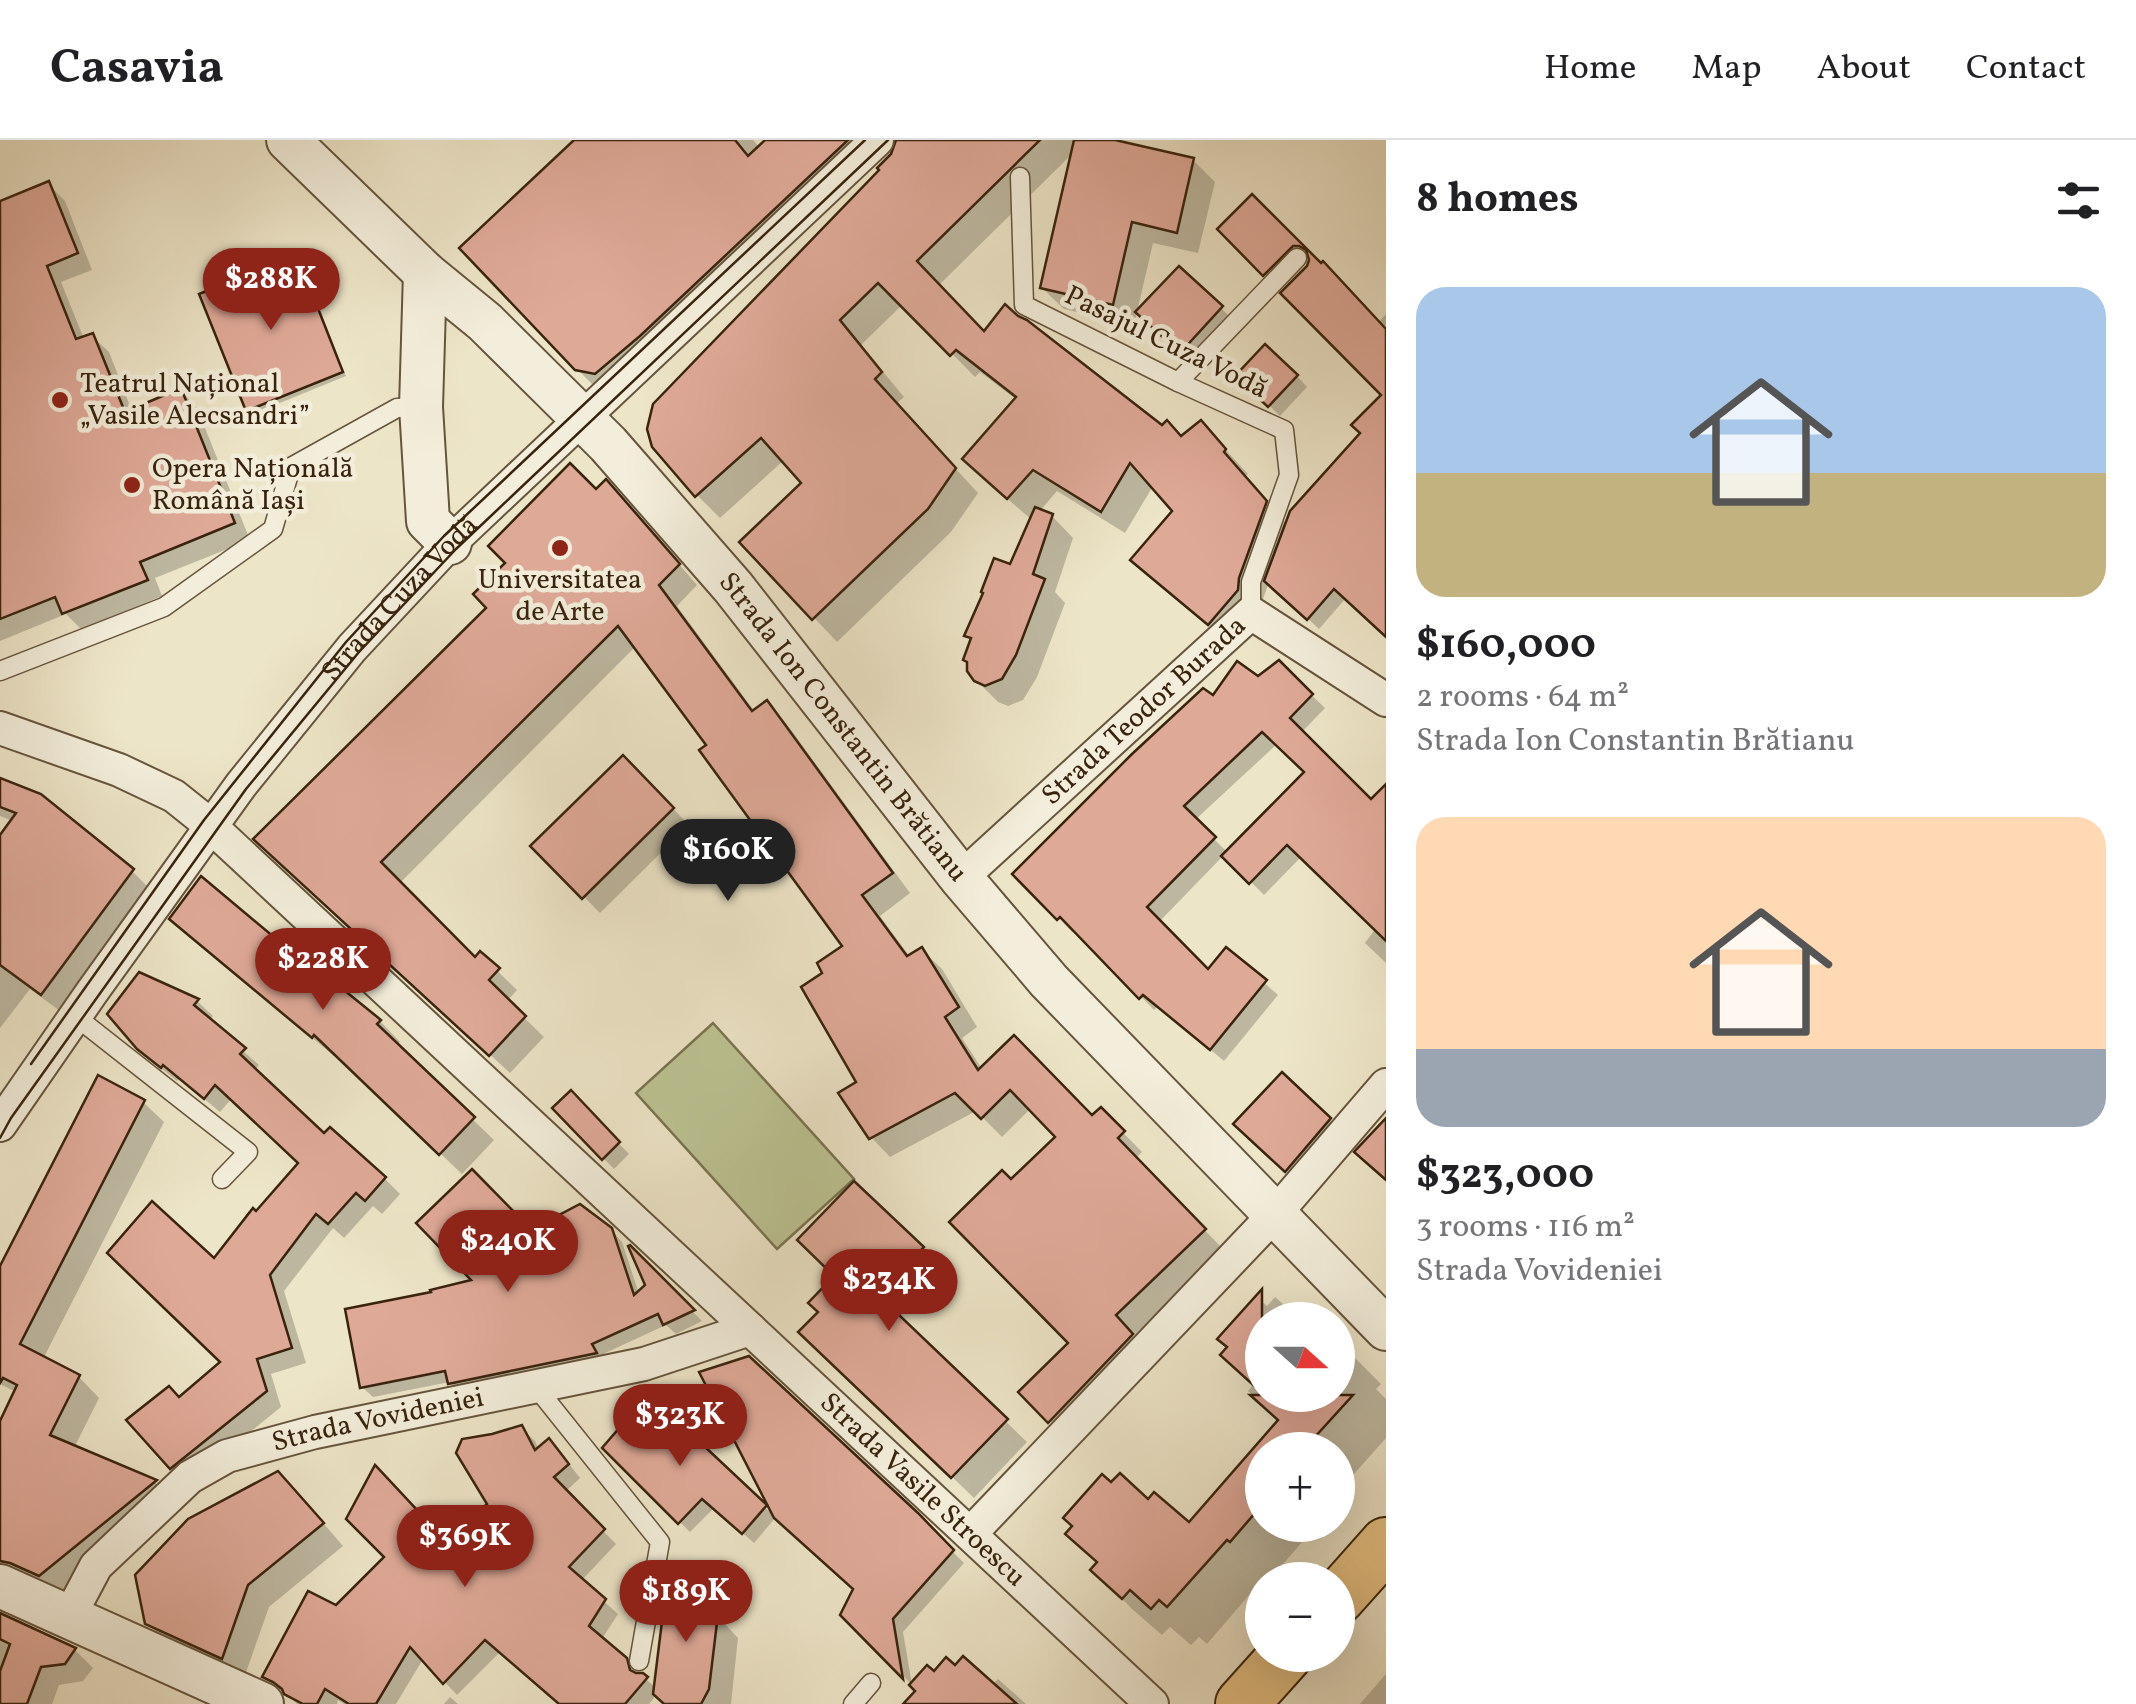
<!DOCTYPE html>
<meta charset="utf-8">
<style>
body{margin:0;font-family:Vollkorn,serif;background:#f6f6f6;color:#202124;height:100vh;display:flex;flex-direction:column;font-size:38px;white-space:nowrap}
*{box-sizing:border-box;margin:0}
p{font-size:32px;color:#757577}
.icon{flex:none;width:55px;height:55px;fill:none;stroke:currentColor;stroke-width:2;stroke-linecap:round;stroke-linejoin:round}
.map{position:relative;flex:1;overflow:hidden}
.side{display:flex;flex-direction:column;background:#fff;width:750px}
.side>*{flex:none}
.needle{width:65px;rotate:111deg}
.fabs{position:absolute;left:1245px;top:1162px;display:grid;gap:20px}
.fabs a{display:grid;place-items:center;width:110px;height:110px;border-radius:50%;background:#fff;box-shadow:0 10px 40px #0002;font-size:50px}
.price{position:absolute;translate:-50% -85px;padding:0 22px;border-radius:35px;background:#8f2418;color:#fff;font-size:32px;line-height:65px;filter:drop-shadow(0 2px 5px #0008)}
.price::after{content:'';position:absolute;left:50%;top:60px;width:30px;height:22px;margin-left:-15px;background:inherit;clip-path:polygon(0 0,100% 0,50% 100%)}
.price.selected{background:#222;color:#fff}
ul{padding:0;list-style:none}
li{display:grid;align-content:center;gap:20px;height:530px;padding:0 30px}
li span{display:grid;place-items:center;height:310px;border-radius:30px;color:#555}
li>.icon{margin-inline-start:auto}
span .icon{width:180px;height:180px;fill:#fffc;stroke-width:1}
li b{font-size:42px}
h2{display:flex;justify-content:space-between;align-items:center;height:120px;padding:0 30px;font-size:42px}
header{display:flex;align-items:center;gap:60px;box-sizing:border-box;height:140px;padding:0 50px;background:#fff;border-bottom:2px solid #e0e0e0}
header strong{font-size:48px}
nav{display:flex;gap:55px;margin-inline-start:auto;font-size:35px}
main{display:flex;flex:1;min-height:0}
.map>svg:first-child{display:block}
.green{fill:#bcc393;stroke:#7a7350;stroke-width:2.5}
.shadow{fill:#0003;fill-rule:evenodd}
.building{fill:#dfa998;stroke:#39230d;stroke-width:2.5}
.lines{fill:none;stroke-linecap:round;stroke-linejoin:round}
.service-casing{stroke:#66543c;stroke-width:21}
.minor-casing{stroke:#66543c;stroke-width:36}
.tertiary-casing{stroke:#66543c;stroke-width:46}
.primary-casing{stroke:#39230d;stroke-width:56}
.service{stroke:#f3eedb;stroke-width:18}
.minor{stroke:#f3eedb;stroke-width:32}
.tertiary{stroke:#f3eedb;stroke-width:42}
.primary{stroke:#e6c284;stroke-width:52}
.tram{stroke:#39230d;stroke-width:2.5}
.poi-dot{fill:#8f2418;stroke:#f3eedb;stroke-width:4}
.labels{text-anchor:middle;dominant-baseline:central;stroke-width:9;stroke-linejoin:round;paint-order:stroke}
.street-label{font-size:28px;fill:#39230d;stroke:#f3eedb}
.poi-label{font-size:28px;fill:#39230d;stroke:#f3eedb;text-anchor:start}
</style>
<header>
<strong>Casavia</strong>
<nav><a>Home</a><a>Map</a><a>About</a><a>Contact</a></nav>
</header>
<main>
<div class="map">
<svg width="1386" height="1564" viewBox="0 0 1386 1564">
<rect width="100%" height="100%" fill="#ede5c8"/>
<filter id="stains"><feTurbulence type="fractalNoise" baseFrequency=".002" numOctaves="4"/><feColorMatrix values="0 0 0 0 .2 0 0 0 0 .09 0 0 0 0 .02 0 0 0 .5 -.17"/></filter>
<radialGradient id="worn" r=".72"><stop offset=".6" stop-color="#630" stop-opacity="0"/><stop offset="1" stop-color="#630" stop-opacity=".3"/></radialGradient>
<path class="green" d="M713 883 854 1039 777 1109 636 953Z"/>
<g class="shadow">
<path d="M578 0H753L760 8 769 0H1104L1193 20 1215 42 1198 113 1153 103 1134 185 1064 169 1042 148 1073 13 938 146 985 194 1162 288 1183 299 1201 283 1248 334 1245 336 1287 384 1363 294 1384 255 1378 183 1386 174V494L1346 458 1319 489 1269 442 1262 462 1233 506 1157 443 1134 420 1175 371 1153 346 1125 393 1057 351 1039 372 1052 376 1073 398 1055 452 1065 463 1037 537 1023 560 1008 566 998 562 976 540 973 500 967 495 1011 427 1032 380 988 342 1017 260 980 232 975 237 903 164 861 205 904 257 896 264 978 353 951 392 837 502 743 402 805 343 784 320 720 378 697 355 902 1 887 8 601 253 577 229Z"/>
<path d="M48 44 65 61 92 130 61 142 84 199 92 196 109 212 132 271 181 251 197 268 250 400 155 438 162 456 81 489 66 474 0 501V64Z"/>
<path d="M1252 58 1312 117 1306 118 1277 146 1220 89Z"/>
<path d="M296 118 301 122 346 236 253 274 248 270Z"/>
<path d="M1221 168 1231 178 1192 222 1149 183Z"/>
<path d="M1239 236H1297L1307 247 1280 276Z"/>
<path d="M596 352 625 362 697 445 677 466 755 572 767 563 786 583 910 753 880 776 910 817 922 810 942 829 977 887 962 898 982 929 1092 978 1101 970 1142 1012 1135 1019 1224 1110 1133 1196 1151 1215 1069 1300 1022 1252 1071 1203 1011 1043 1058 997 1031 968 1002 997 976 971 890 1017 871 997 860 942 825 834 845 807 710 606 636 506 399 744 475 820 480 814 517 850 507 861 544 897 510 933 276 718 489 468Z"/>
<path d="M1279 524 1325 568 1301 593 1371 663 1386 664V823L1365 803 1376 788 1302 716 1264 755 1224 715 1159 782 1208 833 1227 810 1278 855 1224 921 1158 866 1154 870 1075 789 1072 792 1016 734 1214 559 1258 539ZM1277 604 1307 633 1228 713 1195 680Z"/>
<path d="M623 618 689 685 600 773 534 706Z"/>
<path d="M0 641 132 731 150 749 60 871 30 849 0 888V699L13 681 0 676Z"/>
<path d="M194 799 301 822 380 881 400 902 396 906 494 1000 462 1034 336 914 334 916Z"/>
<path d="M140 835 197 861 213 876 209 881 259 925 254 931 324 997 384 1038 400 1054 382 1074 373 1066 344 1098 333 1088 284 1151 306 1223 271 1234 281 1267 187 1343 171 1327 224 1223 214 1122 301 1023 232 958 220 972 179 938 177 941 156 924 139 907Z"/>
<path d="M1283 935 1340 990 1296 1041 1237 984Z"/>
<path d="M571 954 629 1014 614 1029 555 968Z"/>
<path d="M143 962 164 982 43 1219 79 1237 99 1258 74 1308 155 1342 175 1362 61 1455 0 1431V1287L16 1252 0 1244V1131Z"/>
<path d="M532 1081 539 1088 611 1090 622 1102 639 1154 648 1145 633 1111 702 1181 676 1194 666 1185 601 1215 605 1224 461 1254 450 1242 373 1257 362 1247 434 1154 476 1141 523 1085Z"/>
<path d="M922 1109 943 1130 898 1178 1027 1302 974 1358 823 1213 821 1173 837 1136Z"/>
<path d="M1275 1157 1301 1180H1262V1255H1338V1201L1381 1244 1376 1249 1386 1259V1298L1338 1352V1310H1262V1385H1317L1270 1439 1267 1436 1262 1440 1207 1504 1199 1497 1191 1505 1170 1487 1162 1495 1132 1469 1094 1430 1099 1424 1069 1394 1148 1362 1189 1386 1280 1282 1248 1251 1253 1245 1258 1158 1267 1166Z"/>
<path d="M654 1263 774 1376 916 1375 964 1423 903 1492 912 1545 843 1474 856 1450 776 1377 754 1403 714 1368 690 1392 605 1308 647 1273Z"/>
<path d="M521 1288 535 1301 539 1310 562 1315 580 1338 565 1352 616 1404 581 1441 618 1474 601 1500 656 1548 673 1467 707 1443 728 1464 726 1485 738 1498 731 1564H667L657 1554 649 1564H561L500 1512 457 1555 423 1519 396 1564H344L338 1560 337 1564H297L286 1553 278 1549 265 1536 337 1468 448 1405 490 1364Z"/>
<path d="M299 1355 343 1406 269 1467 244 1538 170 1505 147 1483Z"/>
<path d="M0 1476 75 1510 93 1528 83 1541 59 1545 52 1564H0Z"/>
<path d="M934 1534 992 1545 998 1539 1026 1564H915Z"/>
<path d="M1386 1534V1564H1360Z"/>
<path d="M450 1557 458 1564H444Z"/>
</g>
<g class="building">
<path d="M574 0H735L748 16 765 0H848L640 196 595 234 575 230 459 108Z"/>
<path d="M896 0H1040L917 121 984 191 1005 164 1018 176 1027 180 1162 285 1167 280 1181 296 1201 280 1226 309 1224 312 1267 361 1239 438 1238 450 1208 485 1130 420 1172 371 1130 323 1101 372 1033 330 1007 359 962 319 1016 257 956 210 950 216 878 143 840 180 882 232 875 239 956 328 928 369 812 480 739 402 801 343 761 298 695 357 652 307 647 289 653 264 879 30 877 28 891 14Z"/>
<path d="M1074 0H1115L1194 18 1177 93 1132 82 1113 165 1040 148Z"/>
<path d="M49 41 78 113 47 126 76 199 93 193 125 272 181 248 235 383 140 422 148 440 62 474 55 457 0 479V61Z"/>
<path d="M1252 54 1321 123 1323 121 1386 189V497L1334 449 1307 480 1264 441 1290 371 1360 293 1351 285 1381 255 1280 153 1307 126 1309 120 1306 110 1299 106H1293L1263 136 1217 89Z"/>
<path d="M297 115 343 232 246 271 199 154Z"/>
<path d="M1179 126 1223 166 1180 213 1135 172Z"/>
<path d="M1265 204 1298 235 1268 267 1235 236Z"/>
<path d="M570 323 596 349 606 339 680 424 659 445 752 571 767 560 893 733 862 755 907 816 922 807 959 867 945 877 978 930 1014 895 1092 975 1101 967 1125 991 1118 998 1206 1089 1116 1175 1133 1194 1048 1283 1018 1252 1068 1203 949 1082 1002 1030 1011 1039 1055 997 1010 950 981 979 955 953 869 999 838 953 856 942 801 847 822 833 817 823 842 806 699 610 706 605 618 486 381 722 475 817 480 811 500 828 489 840 526 876 489 916 253 699 486 468 473 454 505 423 488 406Z"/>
<path d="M1035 367 1053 374 1033 434 1045 439 1016 515 1002 539 985 546 974 541 967 531V522L963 520 971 498 964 496 983 453 981 452 994 418 1010 424Z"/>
<path d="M1279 520 1313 554 1290 578 1371 659 1386 644V801L1287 705 1249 744 1221 716 1304 632 1262 592 1184 666 1216 697 1147 767 1208 829 1226 807 1267 840 1210 910 1143 855 1139 859 1060 777 1057 780 1012 734 1132 614 1203 548 1213 555 1237 521 1258 536Z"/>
<path d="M623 615 674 668 582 759 530 706Z"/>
<path d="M0 638 41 654 134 729 41 855 0 825V695L16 673 0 667Z"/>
<path d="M201 736 300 819 302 816 381 880 377 884 475 977 439 1015 314 895 312 898 169 779Z"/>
<path d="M139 832 199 859 194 865 246 908 240 914 324 993 330 987 386 1037 365 1061 356 1053 328 1084 316 1074 270 1135 292 1208 257 1219 267 1251 170 1329 126 1280 169 1246 179 1257 220 1222 107 1113 152 1061 214 1118 253 1068 256 1071 298 1023 215 945 204 959 163 925 161 928 137 909 107 874Z"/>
<path d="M1282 932 1331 978 1285 1032 1233 984Z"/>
<path d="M98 935 145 960 20 1204 80 1235 50 1295 157 1340 39 1436 10 1423 0 1421V1281L17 1245 3 1238 0 1243V1126Z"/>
<path d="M571 950 620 1002 602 1020 552 968Z"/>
<path d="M1386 978V1040L1354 1012Z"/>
<path d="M472 1029 524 1082 532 1078 536 1087 580 1064 612 1088 634 1155 645 1145 628 1106 630 1105 695 1170 663 1185 658 1174 592 1204 597 1213 448 1244 445 1231 360 1248 345 1169 431 1152 430 1150 471 1140 416 1083Z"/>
<path d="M854 1041 924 1107 878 1155 1008 1279 951 1338 798 1192 818 1172 808 1163 834 1136 797 1100Z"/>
<path d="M1262 1149V1253L1220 1215 1227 1207 1217 1199Z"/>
<path d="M749 1216 918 1373 954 1410 893 1479 903 1539 840 1475 853 1449 774 1378 699 1232Z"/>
<path d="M1250 1255H1353L1303 1310H1262V1365L1230 1402 1227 1400 1167 1467 1159 1460 1151 1469 1130 1450 1122 1459 1090 1430 1097 1422 1065 1394 1072 1386 1063 1378 1102 1334 1111 1342 1120 1333 1148 1359 1154 1352 1189 1382 1278 1280Z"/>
<path d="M654 1259 767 1365 742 1394 702 1359 678 1384 602 1308 640 1264 647 1270Z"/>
<path d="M522 1285 535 1310 549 1298 569 1324 554 1337 605 1389 569 1427 606 1459 589 1486 627 1518 630 1530 636 1533H643L648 1537 625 1564H559L485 1500 443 1544 410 1507 376 1564H349L325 1549 317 1564H303L284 1554 282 1549 273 1542 262 1537 308 1451 336 1465 384 1417 346 1379 375 1325 447 1402 487 1364 456 1313 462 1299 492 1294Z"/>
<path d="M278 1331 324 1383 248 1445 222 1519 145 1484 135 1435 188 1379Z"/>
<path d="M675 1435 708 1440 704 1472 718 1474 709 1549 701 1564H664L653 1554 664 1465H670Z"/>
<path d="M0 1473 76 1508 65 1524 41 1527 27 1564H0V1531L10 1504 0 1499Z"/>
<path d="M963 1516 1017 1564H903L915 1551 909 1545 927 1525 934 1531 946 1517 955 1525Z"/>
</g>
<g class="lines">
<g class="service-casing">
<g id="service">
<path d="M1020 37 1024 165 1178 242 1284 290 1289 335 1251 442V473"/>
<path d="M1178 242 1297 118"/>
<path d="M0 531 164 467 273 389 291 327 397 268 420 267"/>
<path d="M75 876 248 1012 222 1039"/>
<path d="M536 1247 660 1402 639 1521"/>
<path d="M853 1564 871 1543"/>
</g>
</g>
<g class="minor-casing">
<g id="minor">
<path id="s1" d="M0 588 119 630 174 656 204 680 1152 1564"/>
<path id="s2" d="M961 738 1251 473 1386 560"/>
<path id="s3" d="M0 985 92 852 241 645 352 508 450 403 877 0"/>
<path d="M970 1394 1275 1074 1386 945"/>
<path id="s4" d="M69 1477 96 1426 190 1337 227 1316 315 1292 644 1224 750 1189"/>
</g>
</g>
<g class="tertiary-casing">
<g id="tertiary">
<path id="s5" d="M288 0 425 133 485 182 608 304 733 447 961 738 1049 841 1386 1189"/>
<path d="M425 133 421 267 428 381 450 403"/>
<path d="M0 1446 262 1564"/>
</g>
</g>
<g class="primary-casing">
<g id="primary">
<path d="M1338 1458 1386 1404"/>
<path d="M1242 1564 1286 1515"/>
</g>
</g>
<use href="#service" class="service"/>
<use href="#minor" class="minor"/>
<use href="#tertiary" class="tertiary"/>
<use href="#primary" class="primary"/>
<g class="tram">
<path d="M31 924 204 680 346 502 444 396 865 0"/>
<path d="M0 998 11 978 246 649 359 512 456 409 888 0"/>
</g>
</g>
<g class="poi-dot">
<circle cx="60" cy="260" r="10"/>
<circle cx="132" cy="345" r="10"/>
<circle cx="560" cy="408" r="10"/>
</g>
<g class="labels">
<g class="street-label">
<text transform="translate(1166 203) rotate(26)">Pasajul Cuza Vodă</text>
<text stroke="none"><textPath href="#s3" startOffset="662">Strada Cuza Vodă</textPath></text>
<text stroke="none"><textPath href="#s2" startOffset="248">Strada Teodor Burada</textPath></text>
<text stroke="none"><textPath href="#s5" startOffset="810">Strada Ion Constantin Brătianu</textPath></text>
<text stroke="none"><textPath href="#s4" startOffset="385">Strada Vovideniei</textPath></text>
<text stroke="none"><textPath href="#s1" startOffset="1208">Strada Vasile Stroescu</textPath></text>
</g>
<g class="poi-label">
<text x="80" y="244">Teatrul Național<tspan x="80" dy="32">„Vasile Alecsandri”</tspan></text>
<text x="152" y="329">Opera Națională<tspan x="152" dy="32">Română Iași</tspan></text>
<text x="560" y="440" text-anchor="middle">Universitatea<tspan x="560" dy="32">de Arte</tspan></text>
</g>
</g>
<rect width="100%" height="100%" filter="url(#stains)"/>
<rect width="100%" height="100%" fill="url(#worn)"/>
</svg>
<div class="fabs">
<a><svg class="needle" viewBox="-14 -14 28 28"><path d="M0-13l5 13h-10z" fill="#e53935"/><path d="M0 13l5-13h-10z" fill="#757577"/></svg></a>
<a>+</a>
<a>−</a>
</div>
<b class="price" style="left:271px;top:193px">$288K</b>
<b class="price selected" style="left:728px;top:764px">$160K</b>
<b class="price" style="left:323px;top:873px">$228K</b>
<b class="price" style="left:508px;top:1155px">$240K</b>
<b class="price" style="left:889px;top:1194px">$234K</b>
<b class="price" style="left:680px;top:1329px">$323K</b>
<b class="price" style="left:465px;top:1450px">$369K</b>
<b class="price" style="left:686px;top:1505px">$189K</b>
</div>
<section class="side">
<h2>8 homes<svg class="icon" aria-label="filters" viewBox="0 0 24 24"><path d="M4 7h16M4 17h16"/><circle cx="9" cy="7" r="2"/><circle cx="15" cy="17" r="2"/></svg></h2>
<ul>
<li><span style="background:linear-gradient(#a9c7e8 60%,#c2b280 0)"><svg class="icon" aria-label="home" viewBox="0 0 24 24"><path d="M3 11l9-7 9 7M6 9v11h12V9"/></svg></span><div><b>$160,000</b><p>2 rooms · 64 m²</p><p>Strada Ion Constantin Brătianu</p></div></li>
<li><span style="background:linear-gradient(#ffd9b3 75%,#9aa5b1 0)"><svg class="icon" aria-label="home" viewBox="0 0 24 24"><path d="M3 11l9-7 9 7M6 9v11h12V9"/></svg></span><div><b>$323,000</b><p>3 rooms · 116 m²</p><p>Strada Vovideniei</p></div></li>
</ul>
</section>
</main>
